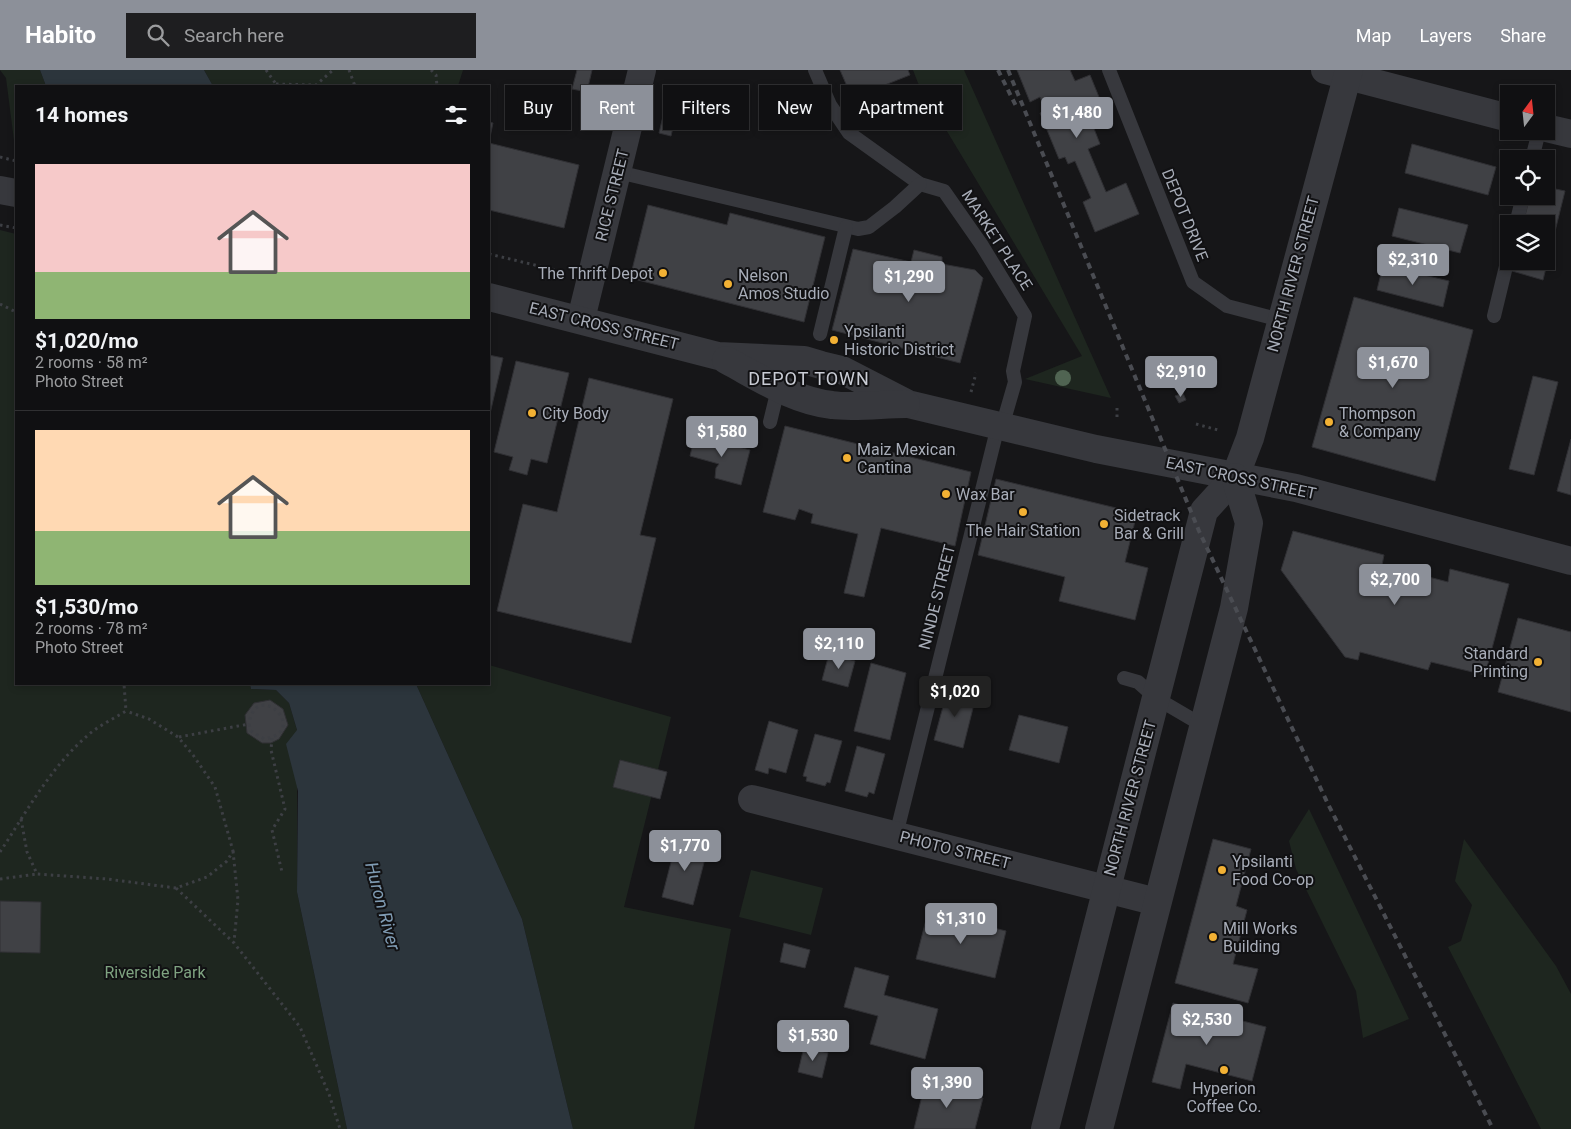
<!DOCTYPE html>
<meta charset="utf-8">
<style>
body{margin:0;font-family:Roboto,sans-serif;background:#1e1e20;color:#f1f3f6;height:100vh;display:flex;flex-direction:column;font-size:19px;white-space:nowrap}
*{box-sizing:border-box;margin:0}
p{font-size:16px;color:#9c9d9f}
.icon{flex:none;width:28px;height:28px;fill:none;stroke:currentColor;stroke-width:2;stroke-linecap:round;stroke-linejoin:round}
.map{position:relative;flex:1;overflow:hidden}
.drawer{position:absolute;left:15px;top:15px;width:475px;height:600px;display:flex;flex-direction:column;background:#101012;border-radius:0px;box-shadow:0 2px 8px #0003,0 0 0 1px #303032}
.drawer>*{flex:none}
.guide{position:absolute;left:505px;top:15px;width:475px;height:45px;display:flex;gap:10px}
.needle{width:32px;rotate:15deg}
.tools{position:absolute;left:1500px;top:15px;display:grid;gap:10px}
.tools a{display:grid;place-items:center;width:55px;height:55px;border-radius:0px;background:#101012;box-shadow:0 2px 8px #0003,0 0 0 1px #303032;font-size:25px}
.price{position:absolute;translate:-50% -42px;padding:0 11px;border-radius:5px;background:#8c9099;color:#fff;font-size:16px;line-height:32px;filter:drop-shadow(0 1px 2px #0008)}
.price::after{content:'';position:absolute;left:50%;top:30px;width:15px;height:11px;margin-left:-8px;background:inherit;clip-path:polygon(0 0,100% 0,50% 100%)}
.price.active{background:#222;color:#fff}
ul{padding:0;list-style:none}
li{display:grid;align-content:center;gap:10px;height:265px;padding:0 20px}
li+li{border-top:1px solid #303032}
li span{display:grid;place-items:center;height:155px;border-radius:0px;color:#555}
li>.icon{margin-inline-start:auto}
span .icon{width:90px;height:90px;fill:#fffc;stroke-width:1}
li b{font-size:21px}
h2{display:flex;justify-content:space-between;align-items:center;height:60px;padding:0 20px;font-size:21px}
.pill{padding:0 18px;border-radius:0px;background:#101012;box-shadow:0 2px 8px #0003,0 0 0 1px #303032;font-size:18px;line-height:45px}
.pill.active{background:#8c9099;color:#fff}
header{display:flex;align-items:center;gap:30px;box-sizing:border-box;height:70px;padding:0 25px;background:#8c9099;color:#fff}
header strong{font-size:24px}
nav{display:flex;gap:28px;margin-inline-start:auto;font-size:18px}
.search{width:350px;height:45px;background:#1e1e20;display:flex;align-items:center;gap:12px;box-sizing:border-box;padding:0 18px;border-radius:0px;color:#9c9d9f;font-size:19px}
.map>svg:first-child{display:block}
.green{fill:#1e261f}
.water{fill:#2c353c}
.building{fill:#404145;stroke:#303034}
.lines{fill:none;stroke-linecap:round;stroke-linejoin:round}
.path{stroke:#3d3f44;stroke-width:3;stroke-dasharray:2.5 4;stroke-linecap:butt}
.service{stroke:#37383d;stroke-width:14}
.minor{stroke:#37383d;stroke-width:28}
.tertiary{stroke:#37383d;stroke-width:28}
.rail{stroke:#4a4c52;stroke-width:4;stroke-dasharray:6 5;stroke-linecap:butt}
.tree{fill:#506452}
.poi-dot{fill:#f2b134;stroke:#111113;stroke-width:2}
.labels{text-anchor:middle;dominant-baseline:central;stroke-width:4;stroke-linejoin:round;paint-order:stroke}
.street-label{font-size:16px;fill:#a8adb8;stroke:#111113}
.poi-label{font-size:16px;fill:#a8adb8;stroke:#111113;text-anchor:start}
.park-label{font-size:16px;fill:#7fa381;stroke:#111113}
.neighbourhood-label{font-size:18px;letter-spacing:1px;fill:#c9ccd4;stroke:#111113}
.water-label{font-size:18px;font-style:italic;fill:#7f9bb3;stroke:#111113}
</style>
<header>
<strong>Habito</strong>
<div class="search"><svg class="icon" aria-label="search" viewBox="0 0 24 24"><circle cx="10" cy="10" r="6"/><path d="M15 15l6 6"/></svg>Search here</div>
<nav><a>Map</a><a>Layers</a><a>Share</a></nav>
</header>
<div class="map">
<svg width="1571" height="1059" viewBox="0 0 1571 1059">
<rect width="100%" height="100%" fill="#161618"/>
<g class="green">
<path d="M0 0H40L46 16H16V86L6 8Z"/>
<path d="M204 0H463L458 16H213Z"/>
<path d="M913 0H964L1111 328 1025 309 1082 286 918 13Z"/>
<path d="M0 160 16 164V614H250L251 619 276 620 289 633 297 660V822L347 1059H0Z"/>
<path d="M489 595 671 647 624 837 731 859 694 1059H573L522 849 416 614H489Z"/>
<path d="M1309 739 1409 949 1363 968 1356 921 1296 799 1289 771Z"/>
<path d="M1464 769 1556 896 1571 924V1059H1541L1448 877 1461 871 1472 835 1455 811Z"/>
<path d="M751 800 823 818 811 865 739 847Z"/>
</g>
<g class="water">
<path d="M40 0H204L213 16H46Z"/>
<path d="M250 614H416L522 849 573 1059H347L297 822 298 721 286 674 297 660 289 633 276 620 251 619Z"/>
</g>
<g class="building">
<path d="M577 0H592L587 22 572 19Z"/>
<path d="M840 0H908L910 5 852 28Z"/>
<path d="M1017 0H1070L1075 11 1090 5 1099 27 1084 33 1100 74 1088 79 1106 122 1126 113 1139 144 1095 162 1083 132 1091 128 1075 91 1068 94 1065 87 1059 89 1040 43 1046 41 1040 27 1030 32Z"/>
<path d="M668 25 680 27 671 66 659 63Z"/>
<path d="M489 52 493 53 489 72Z"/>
<path d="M489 73 579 95 564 158 489 140Z"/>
<path d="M1412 74 1496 97 1488 125 1405 103Z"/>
<path d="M1546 117 1565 121 1543 210 1512 201 1514 191H1546V154H1523L1530 126H1546Z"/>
<path d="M648 135 727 155 730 143 825 167 804 252 630 208Z"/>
<path d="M1399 138 1468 155 1460 183 1392 166Z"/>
<path d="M853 179 911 192 914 180 942 187V194L975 200 983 208 960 293 832 260Z"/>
<path d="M1383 195 1449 211 1443 237 1377 220Z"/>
<path d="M1354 227 1473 260 1435 411 1312 377Z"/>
<path d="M489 285 503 288 489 348Z"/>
<path d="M516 291 569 303 547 393 531 389 527 405 509 400 513 387 494 382Z"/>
<path d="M1533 306 1558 312 1534 405 1509 399Z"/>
<path d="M589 308 673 329 640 465 656 468 631 573 497 541 523 434 557 442Z"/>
<path d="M1183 323 1186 330 1179 333 1175 326Z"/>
<path d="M785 356 971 402 955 476 881 458 864 527 844 523 858 464 811 453 813 444 799 439 795 450 763 442Z"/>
<path d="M695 365 750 380 741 415 715 408 716 398 719 394 690 386Z"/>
<path d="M1571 369V425L1557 421Z"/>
<path d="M996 409 1137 443 1125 492 1148 498 1135 550 1059 531 1065 507 978 485Z"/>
<path d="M1293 461 1384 485 1382 495 1448 512 1450 499 1509 514 1485 605 1431 592 1428 600 1360 582 1358 590 1345 587 1281 500Z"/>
<path d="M1518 548 1571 562V642L1498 622Z"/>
<path d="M829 584 855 591 848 617 822 610Z"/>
<path d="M871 593 906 603 890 670 854 661Z"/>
<path d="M948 618 976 626 963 678 934 670Z"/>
<path d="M270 630 283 639 288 655 279 669 271 673H262L247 663 245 645 254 633Z"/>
<path d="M1019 645 1068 657 1059 693 1009 680Z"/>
<path d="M769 651 798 660 786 703 769 698 768 704 755 700Z"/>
<path d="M815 664 842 671 830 713 827 712 825 716 806 711 807 707 803 706Z"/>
<path d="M857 676 885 684 874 724 869 722 867 727 845 721Z"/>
<path d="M620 690 667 702 660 729 613 717Z"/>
<path d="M677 769 708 777 693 835 662 827Z"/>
<path d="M1213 769 1251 779 1236 836 1247 840 1233 894 1258 899 1248 933 1175 913Z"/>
<path d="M0 831 41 832 40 883 0 882Z"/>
<path d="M928 842 1006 861 995 908 916 889Z"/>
<path d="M784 873 810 880 805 898 780 892Z"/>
<path d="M855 897 889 906 884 925 938 939 925 989 870 974 878 946 844 937Z"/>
<path d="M1173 933 1266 957 1252 1011 1186 994 1180 1019 1152 1012Z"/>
<path d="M804 977 828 983 822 1008 798 1002Z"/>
<path d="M925 1013 983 1028 975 1059H914Z"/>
</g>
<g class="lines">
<g class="path">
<path d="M266 0 276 14 275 16"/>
<path d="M349 0 355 16"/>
<path d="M431 0 436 5 437 16"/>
<path d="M276 14 316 15 333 0"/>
<path d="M0 87 16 91"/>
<path d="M0 155 16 158"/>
<path d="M489 184 564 202"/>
<path d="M0 234 16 242"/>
<path d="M971 322 976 303"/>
<path d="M1117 338V350"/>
<path d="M1196 354 1218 360"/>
<path d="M955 386 956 381"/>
<path d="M179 667 249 654 251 661 264 669C312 662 256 607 249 654"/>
<path d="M272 668 271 680 285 739 272 760 282 802"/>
<path d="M21 749 27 782 37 804 107 809 176 818 207 807 227 791 233 781 215 717 193 685 178 667 149 649 126 641"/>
<path d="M233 781 238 830 234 872"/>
<path d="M0 782C27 741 50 698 87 666 98 656 113 649 126 641L124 614"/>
<path d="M0 809 37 804"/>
<path d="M176 818 234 873 300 957 329 1024 340 1059"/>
</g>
<g class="service">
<path d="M815 0 830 35 849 63 920 114 944 121 981 174 1025 246 1013 301 1015 312 1002 357"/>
<path d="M1109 0 1193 212 1227 236 1281 250"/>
<path d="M1532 89 1539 61"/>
<path d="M618 102 858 159 869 157 895 137 920 114"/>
<path d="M1516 154 1523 126"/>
<path d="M1494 246 1509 184"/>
<path d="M820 264 846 157"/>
<path d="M770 352 785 290"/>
<path d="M1124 608 1138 612 1156 628 1202 655"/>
<path d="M896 765 998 356"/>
</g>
<g class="minor">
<path d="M1325 0 1509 48"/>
<path d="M1546 58 1571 64"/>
<path d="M581 249 642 0"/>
<path d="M752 729 1157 832"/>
</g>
<g class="tertiary">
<path d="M0 120 16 123"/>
<path d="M489 227 718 286 804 290 821 295 842 300 908 334 1096 379 1296 418 1571 491"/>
<path d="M726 290C760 308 794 331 832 335 853 338 884 334 906 334"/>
<path d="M1045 1059 1204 441 1235 407 1250 368 1349 0"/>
<path d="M1099 1059 1234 538 1249 453 1235 407"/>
</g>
<g class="rail">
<path d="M998 0 1016 36"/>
<path d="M1008 0 1199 461 1328 734 1493 1059"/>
</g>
</g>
<circle class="tree" cx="1063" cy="308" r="8"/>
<g class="poi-dot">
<circle cx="663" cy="203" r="5"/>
<circle cx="728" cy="214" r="5"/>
<circle cx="834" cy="270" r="5"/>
<circle cx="532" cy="343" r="5"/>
<circle cx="1329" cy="352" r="5"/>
<circle cx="847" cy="388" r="5"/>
<circle cx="946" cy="424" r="5"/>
<circle cx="1023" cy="442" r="5"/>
<circle cx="1104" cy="454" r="5"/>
<circle cx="1538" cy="592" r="5"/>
<circle cx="1222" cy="800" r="5"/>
<circle cx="1213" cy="867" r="5"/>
<circle cx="1224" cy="1000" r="5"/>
</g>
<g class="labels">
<g class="street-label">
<text transform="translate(612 125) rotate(-76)">RICE STREET</text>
<text transform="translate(1185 145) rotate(68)">DEPOT DRIVE</text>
<text transform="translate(997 170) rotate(57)">MARKET PLACE</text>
<text transform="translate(1293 204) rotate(-75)">NORTH RIVER STREET</text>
<text transform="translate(604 256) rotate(14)">EAST CROSS STREET</text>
<text transform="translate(1241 408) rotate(12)">EAST CROSS STREET</text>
<text transform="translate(937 527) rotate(-76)">NINDE STREET</text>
<text transform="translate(1130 728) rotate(-75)">NORTH RIVER STREET</text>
<text transform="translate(955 780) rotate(14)">PHOTO STREET</text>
</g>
<g class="poi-label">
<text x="653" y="203" text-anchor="end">The Thrift Depot</text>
<text x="738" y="205">Nelson<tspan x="738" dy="18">Amos Studio</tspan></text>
<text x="844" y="261">Ypsilanti<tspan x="844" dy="18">Historic District</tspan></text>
<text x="542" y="343">City Body</text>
<text x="1339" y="343">Thompson<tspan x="1339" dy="18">&amp; Company</tspan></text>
<text x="857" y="379">Maiz Mexican<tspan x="857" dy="18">Cantina</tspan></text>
<text x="956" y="424">Wax Bar</text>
<text x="1114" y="445">Sidetrack<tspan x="1114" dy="18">Bar &amp; Grill</tspan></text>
<text x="1023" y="460" text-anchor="middle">The Hair Station</text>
<text x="1528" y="583" text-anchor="end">Standard<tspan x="1528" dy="18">Printing</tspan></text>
<text x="1232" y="791">Ypsilanti<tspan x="1232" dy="18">Food Co-op</tspan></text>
<text x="1223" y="858">Mill Works<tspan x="1223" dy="18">Building</tspan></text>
<text x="1224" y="1018" text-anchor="middle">Hyperion<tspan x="1224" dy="18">Coffee Co.</tspan></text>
</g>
<g class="park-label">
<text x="155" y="902">Riverside Park</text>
</g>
<g class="neighbourhood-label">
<text x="809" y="308">DEPOT TOWN</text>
</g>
<g class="water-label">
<text transform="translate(383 836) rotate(75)">Huron River</text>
</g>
</g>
</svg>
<div class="tools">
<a><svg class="needle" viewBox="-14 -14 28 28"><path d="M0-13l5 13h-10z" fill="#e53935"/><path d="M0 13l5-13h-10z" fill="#9c9d9f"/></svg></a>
<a><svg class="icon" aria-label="locate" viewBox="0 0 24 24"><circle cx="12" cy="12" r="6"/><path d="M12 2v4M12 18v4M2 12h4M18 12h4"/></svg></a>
<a><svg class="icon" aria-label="layers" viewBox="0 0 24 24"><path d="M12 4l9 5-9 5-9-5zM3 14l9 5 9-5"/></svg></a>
</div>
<b class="price" style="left:1077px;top:69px">$1,480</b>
<b class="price" style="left:1413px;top:216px">$2,310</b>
<b class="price" style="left:909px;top:233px">$1,290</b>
<b class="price" style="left:1393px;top:319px">$1,670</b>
<b class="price" style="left:1181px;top:328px">$2,910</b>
<b class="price" style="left:722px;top:388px">$1,580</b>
<b class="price" style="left:1395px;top:536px">$2,700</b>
<b class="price" style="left:839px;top:600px">$2,110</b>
<b class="price active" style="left:955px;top:648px">$1,020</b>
<b class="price" style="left:685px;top:802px">$1,770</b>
<b class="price" style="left:961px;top:875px">$1,310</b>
<b class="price" style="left:1207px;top:976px">$2,530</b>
<b class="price" style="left:813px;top:992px">$1,530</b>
<b class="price" style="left:947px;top:1039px">$1,390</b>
<div class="guide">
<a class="pill">Buy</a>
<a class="pill active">Rent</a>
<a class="pill">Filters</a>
<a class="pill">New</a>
<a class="pill">Apartment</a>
</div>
<section class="drawer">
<h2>14 homes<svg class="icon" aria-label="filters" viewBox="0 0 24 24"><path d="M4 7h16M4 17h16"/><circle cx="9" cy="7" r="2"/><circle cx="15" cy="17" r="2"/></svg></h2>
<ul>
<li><span style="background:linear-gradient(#f6c9c9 70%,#8fb573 0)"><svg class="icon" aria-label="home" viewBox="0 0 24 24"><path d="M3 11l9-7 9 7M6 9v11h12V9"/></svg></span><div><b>$1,020/mo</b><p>2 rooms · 58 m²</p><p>Photo Street</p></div></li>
<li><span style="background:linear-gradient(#ffd9b3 65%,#8fb573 0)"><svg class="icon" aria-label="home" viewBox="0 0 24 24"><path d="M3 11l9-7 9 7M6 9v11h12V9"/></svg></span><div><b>$1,530/mo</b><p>2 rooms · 78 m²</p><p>Photo Street</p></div></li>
</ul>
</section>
</div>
